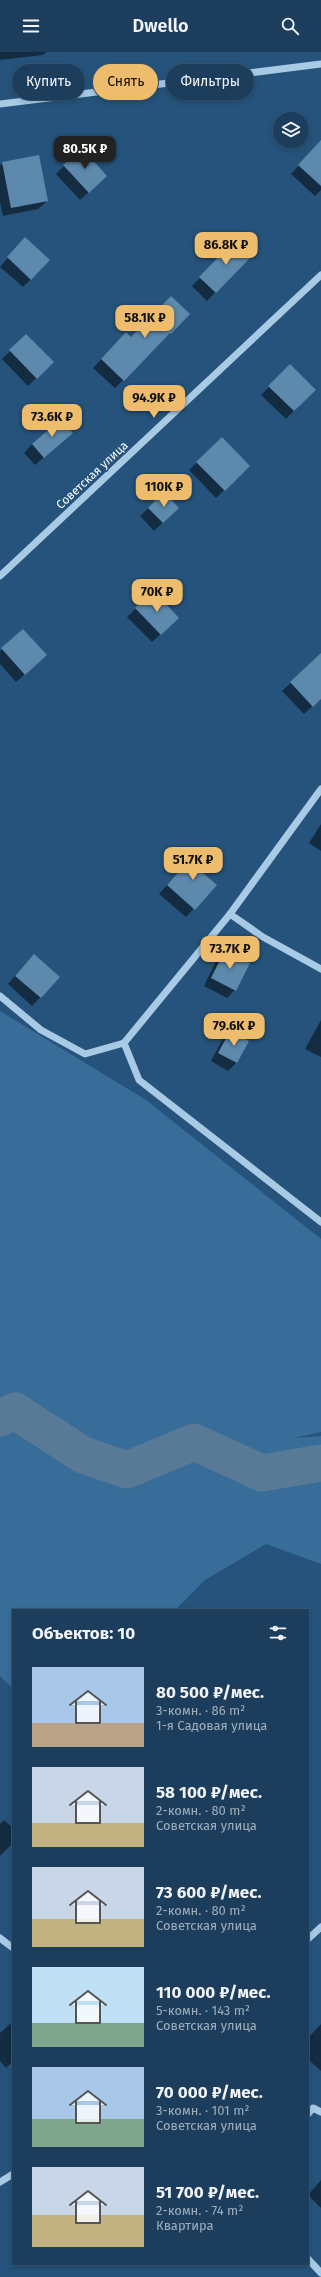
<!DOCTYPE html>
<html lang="ru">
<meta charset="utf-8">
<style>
body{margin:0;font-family:"Fira Sans",sans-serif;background:#294965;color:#f1f3f6;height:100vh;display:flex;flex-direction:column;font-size:15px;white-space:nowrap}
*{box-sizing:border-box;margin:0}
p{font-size:13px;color:#a0aebb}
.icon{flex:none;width:22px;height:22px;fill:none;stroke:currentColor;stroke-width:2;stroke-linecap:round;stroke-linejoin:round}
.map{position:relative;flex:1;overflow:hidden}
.details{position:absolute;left:12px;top:1557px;width:297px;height:656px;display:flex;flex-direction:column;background:#1c3e5c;border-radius:0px;box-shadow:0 2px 6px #0003,0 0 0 1px #3a5772}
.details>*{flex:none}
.top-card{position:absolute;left:12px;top:12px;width:297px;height:36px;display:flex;gap:8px}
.controls{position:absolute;left:273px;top:60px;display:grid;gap:8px}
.controls a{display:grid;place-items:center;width:36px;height:36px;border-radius:50%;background:#1c3e5c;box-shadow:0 2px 6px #0003,0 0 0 1px #3a5772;font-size:20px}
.price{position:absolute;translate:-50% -34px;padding:0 9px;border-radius:8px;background:#eebc6d;color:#111;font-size:13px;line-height:26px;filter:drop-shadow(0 1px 2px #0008)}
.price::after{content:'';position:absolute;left:50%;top:24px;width:12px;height:9px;margin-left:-6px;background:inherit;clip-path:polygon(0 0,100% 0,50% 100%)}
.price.current{background:#222;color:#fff}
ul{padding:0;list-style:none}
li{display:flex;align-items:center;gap:12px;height:100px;padding:0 20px}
li span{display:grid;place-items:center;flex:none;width:112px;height:80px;border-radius:0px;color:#555}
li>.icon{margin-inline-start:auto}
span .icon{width:48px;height:48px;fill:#fffc;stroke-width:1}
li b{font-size:17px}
h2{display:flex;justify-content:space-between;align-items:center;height:48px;padding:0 20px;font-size:17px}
.pill{padding:0 14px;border-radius:18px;background:#1c3e5c;box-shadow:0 2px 6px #0003,0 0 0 1px #3a5772;font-size:14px;line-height:36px}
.pill.current{background:#eebc6d;color:#111}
header{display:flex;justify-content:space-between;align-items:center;height:52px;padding:0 20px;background:#1c3e5c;font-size:18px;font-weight:600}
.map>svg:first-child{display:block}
.green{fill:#386d99}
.shadow{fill:#0007}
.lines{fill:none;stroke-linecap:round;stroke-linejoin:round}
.river{stroke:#597a97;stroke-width:37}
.building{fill:#5d89ad}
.minor{stroke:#a8cae5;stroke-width:7}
.labels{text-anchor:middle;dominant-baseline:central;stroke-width:3;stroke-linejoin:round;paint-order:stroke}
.street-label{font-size:12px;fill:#fff;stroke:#25537b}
</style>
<header><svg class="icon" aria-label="menu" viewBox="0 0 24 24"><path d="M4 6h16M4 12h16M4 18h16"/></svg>Dwello<svg class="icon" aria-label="search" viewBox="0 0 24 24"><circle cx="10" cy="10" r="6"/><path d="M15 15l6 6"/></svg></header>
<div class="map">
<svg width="321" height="2225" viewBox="0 0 321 2225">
<rect width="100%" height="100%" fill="#25537b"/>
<path class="green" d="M0 959 146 1048 321 1187V1380L294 1386 321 1384V1512L266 1492 205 1528 175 1558H13V1633L10 1634 0 1624Z"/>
<g class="shadow">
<path d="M0 0H47L43 3 0 8Z"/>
<path d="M321 94V138L315 144 291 122 311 100Z"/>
<path d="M2 111 47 149 38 157 3 164 0 150V114Z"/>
<path d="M64 114 98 132 80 148 56 122Z"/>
<path d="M237 188 252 202 207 249 192 234Z"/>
<path d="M17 195 31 227 23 235 0 215Z"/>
<path d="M189 262 115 336 93 316 118 290Z"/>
<path d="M26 283 53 310 28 334 2 307Z"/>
<path d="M290 314 314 338 286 367 261 343Z"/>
<path d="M222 386 249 414 216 446 189 418Z"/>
<path d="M63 389 35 413 24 401 32 392Z"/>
<path d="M164 442 178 456 154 479 140 464Z"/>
<path d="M153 540 178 566 152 590 127 565Z"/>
<path d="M23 578 37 611 16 630 0 612V599Z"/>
<path d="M314 609 321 617V646L304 662 282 639Z"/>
<path d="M321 772V799L309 791Z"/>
<path d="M189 808 215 833 186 865 159 842Z"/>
<path d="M226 899 235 938 227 946 204 934 217 907Z"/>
<path d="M26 911 59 925 32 954 8 932Z"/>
<path d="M321 968V1005L305 997Z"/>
<path d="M230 980 236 1011 228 1019 211 1009 222 988Z"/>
<path d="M4 1768 13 1776V1791L0 1804V1772Z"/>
<path d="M13 1969V2009L6 2016 0 2009V1981Z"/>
<path d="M321 1972V2019L308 2007V1986Z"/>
<path d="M321 2128V2156L308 2143Z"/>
</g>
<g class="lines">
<path class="river" d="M0 1366 15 1359 83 1403 127 1418 194 1390 262 1421 321 1411"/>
</g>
<g class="building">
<path d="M321 88V134L298 113Z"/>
<path d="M82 96 107 124 89 141 63 113Z"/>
<path d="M39 103 48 149 11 156 2 110Z"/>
<path d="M25 185 50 208 31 228 7 205Z"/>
<path d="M237 186 254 202 216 241 199 225Z"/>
<path d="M171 244 190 262 171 282 170 281 124 329 101 307 126 280 131 285Z"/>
<path d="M26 282 54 310 37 327 9 298Z"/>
<path d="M290 312 316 338 294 359 268 334Z"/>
<path d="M61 367 73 381 44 406 32 392Z"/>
<path d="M222 385 250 414 225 439 196 410Z"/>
<path d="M164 440 179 456 163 471 148 456Z"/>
<path d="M153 538 179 566 161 583 135 556Z"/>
<path d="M23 577 47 603 25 623 1 596Z"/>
<path d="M321 601V647L313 655 290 630Z"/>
<path d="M197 799 212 812 203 821 217 833 195 858 167 833Z"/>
<path d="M225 898 250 911 236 939 211 926Z"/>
<path d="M34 902 60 925 41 946 15 924Z"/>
<path d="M230 979 249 989 237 1011 218 1001Z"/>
</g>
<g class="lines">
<g class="minor">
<path d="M0 52 321 12"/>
<path d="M0 524 321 223"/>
<path d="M230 862 263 885 321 917"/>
<path d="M0 944 41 978 85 1002 124 991"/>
<path d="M124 991 230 862 321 737"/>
<path d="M124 991 139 1028 321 1170"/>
<path d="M0 1886 13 1896"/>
<path d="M308 1887 321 1875"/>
<path d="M308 2062 313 2056 321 2060"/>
<path d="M0 2130 13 2122"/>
<path d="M308 2207 321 2221"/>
</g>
</g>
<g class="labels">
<g class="street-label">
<text transform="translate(92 423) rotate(-43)">Советская улица</text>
</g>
</g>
</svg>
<div class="controls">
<a><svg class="icon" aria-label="layers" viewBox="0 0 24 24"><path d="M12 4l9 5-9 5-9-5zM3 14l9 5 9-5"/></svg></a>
</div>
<b class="price current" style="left:85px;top:118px">80.5K ₽</b>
<b class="price" style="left:226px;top:214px">86.8K ₽</b>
<b class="price" style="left:145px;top:287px">58.1K ₽</b>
<b class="price" style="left:154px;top:367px">94.9K ₽</b>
<b class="price" style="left:52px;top:386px">73.6K ₽</b>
<b class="price" style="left:164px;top:456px">110K ₽</b>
<b class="price" style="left:157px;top:561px">70K ₽</b>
<b class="price" style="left:193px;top:829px">51.7K ₽</b>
<b class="price" style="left:230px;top:918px">73.7K ₽</b>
<b class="price" style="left:234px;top:995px">79.6K ₽</b>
<div class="top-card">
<a class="pill">Купить</a>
<a class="pill current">Снять</a>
<a class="pill">Фильтры</a>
</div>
<section class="details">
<h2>Объектов: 10<svg class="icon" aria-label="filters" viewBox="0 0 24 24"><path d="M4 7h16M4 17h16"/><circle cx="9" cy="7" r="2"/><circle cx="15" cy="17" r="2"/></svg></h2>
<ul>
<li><span style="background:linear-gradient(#a9c7e8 70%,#b9a48a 0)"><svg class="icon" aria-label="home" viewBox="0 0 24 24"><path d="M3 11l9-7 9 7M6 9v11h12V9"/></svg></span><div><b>80 500 ₽/мес.</b><p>3-комн. · 86 m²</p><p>1-я Садовая улица</p></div></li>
<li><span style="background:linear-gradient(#c9d6e8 70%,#c2b280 0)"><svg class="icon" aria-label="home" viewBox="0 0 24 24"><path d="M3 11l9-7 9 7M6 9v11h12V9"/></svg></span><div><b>58 100 ₽/мес.</b><p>2-комн. · 80 m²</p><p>Советская улица</p></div></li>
<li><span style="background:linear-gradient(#c9d6e8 65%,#c2b280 0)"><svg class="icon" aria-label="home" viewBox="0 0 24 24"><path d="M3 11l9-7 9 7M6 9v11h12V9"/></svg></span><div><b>73 600 ₽/мес.</b><p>2-комн. · 80 m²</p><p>Советская улица</p></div></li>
<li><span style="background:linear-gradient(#bfe0f5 70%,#7fa58c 0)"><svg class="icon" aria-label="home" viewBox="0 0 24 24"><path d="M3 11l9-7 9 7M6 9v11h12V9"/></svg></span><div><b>110 000 ₽/мес.</b><p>5-комн. · 143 m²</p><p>Советская улица</p></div></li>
<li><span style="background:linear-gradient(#a9c7e8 65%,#7fa58c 0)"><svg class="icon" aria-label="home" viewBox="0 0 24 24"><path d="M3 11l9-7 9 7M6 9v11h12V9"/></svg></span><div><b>70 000 ₽/мес.</b><p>3-комн. · 101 m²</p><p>Советская улица</p></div></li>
<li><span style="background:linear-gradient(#c9d6e8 60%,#c2b280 0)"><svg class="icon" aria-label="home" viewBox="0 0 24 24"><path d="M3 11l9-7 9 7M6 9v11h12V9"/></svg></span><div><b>51 700 ₽/мес.</b><p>2-комн. · 74 m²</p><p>Квартира</p></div></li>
</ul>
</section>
</div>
